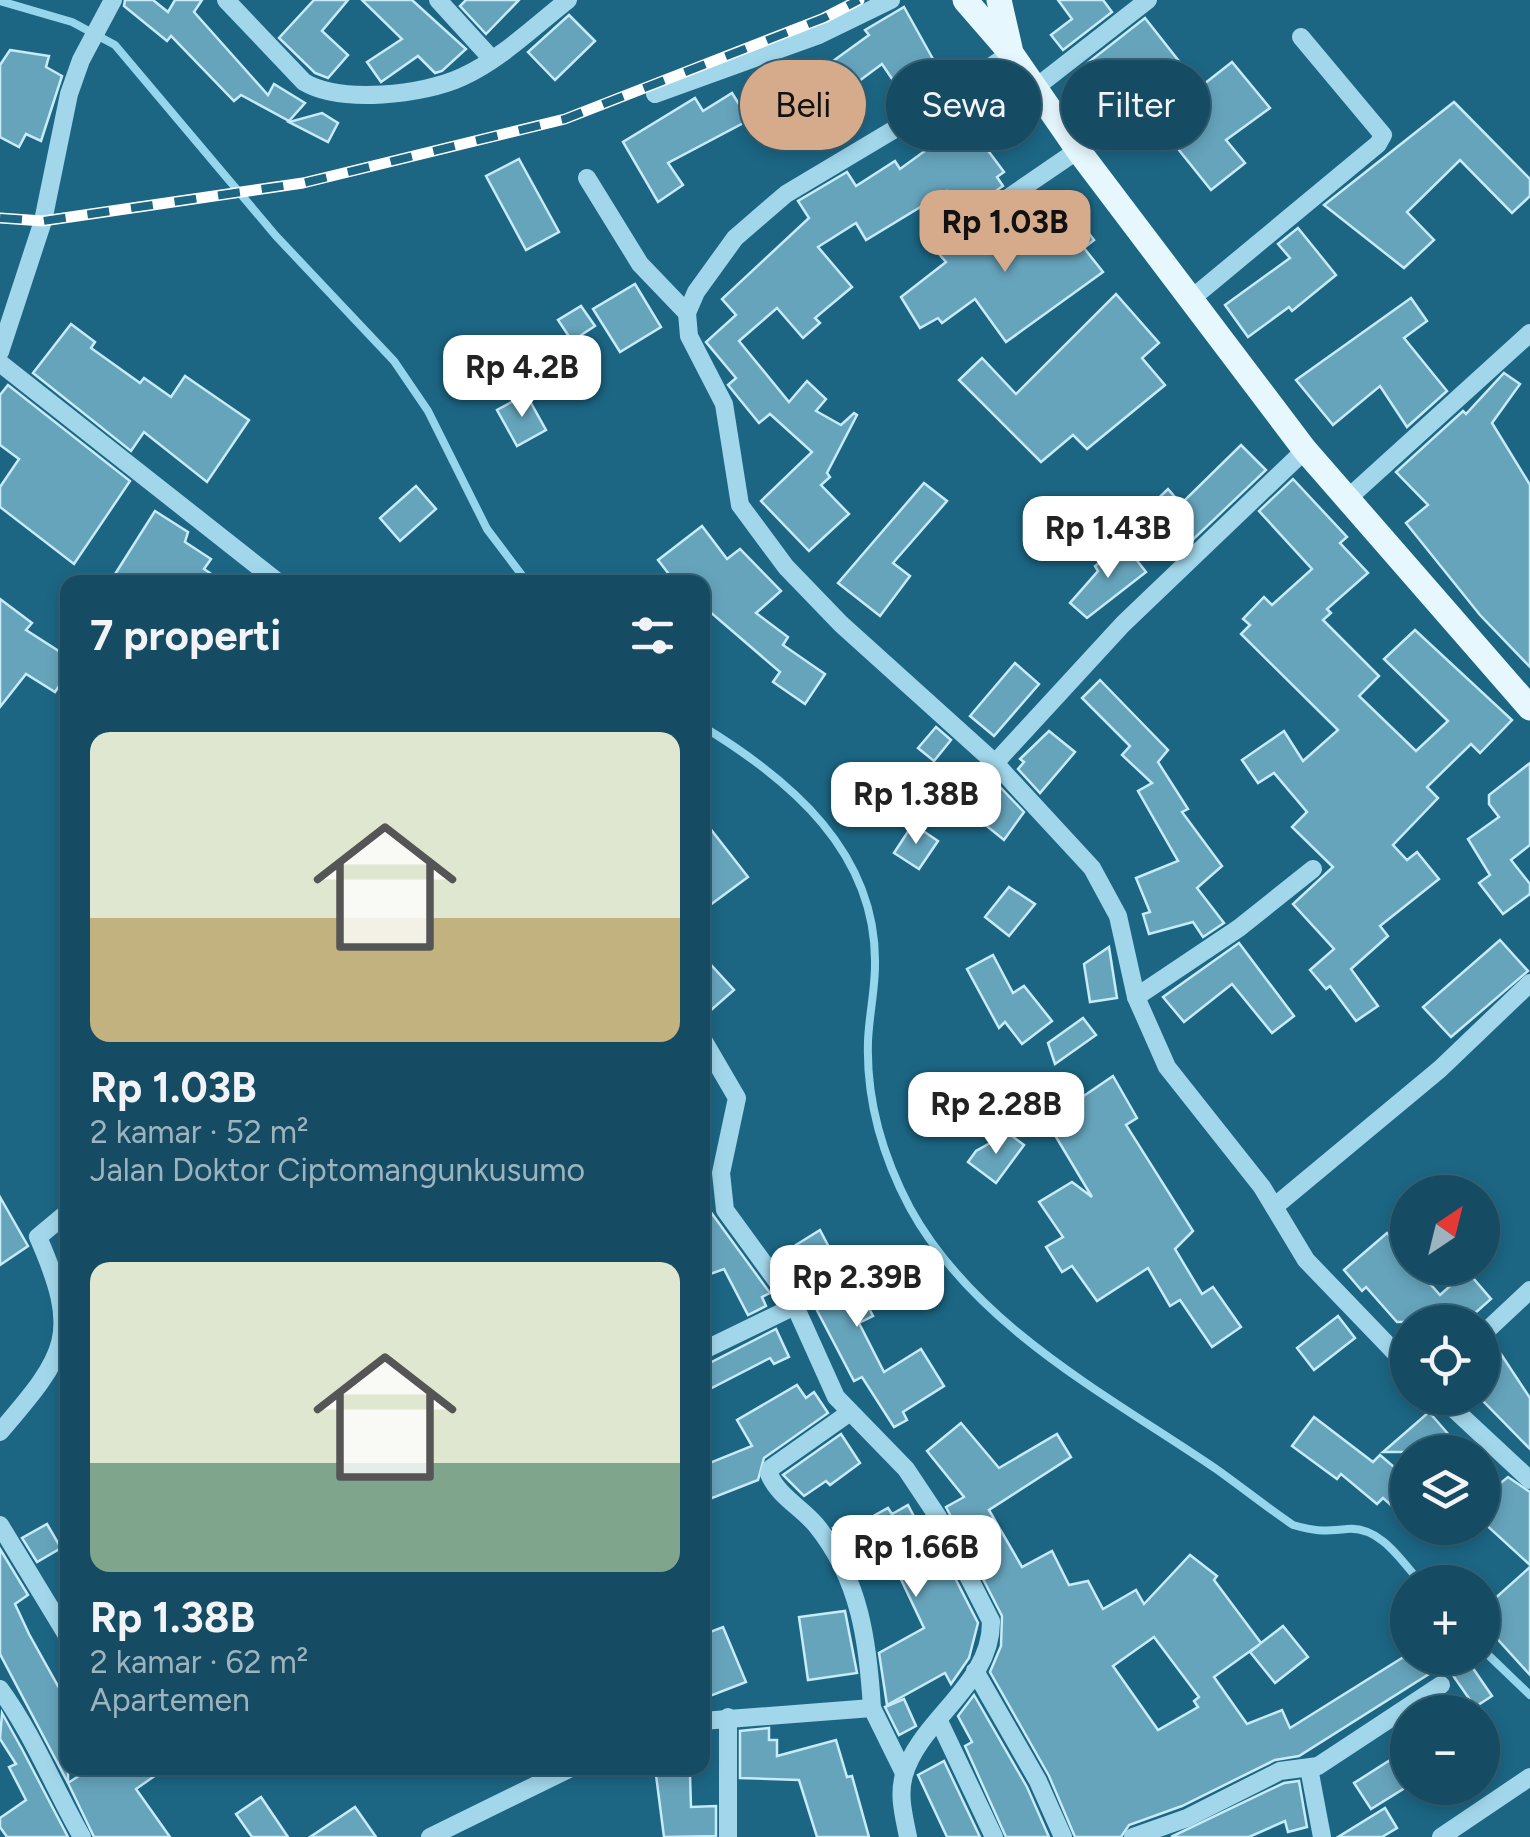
<!DOCTYPE html>
<html lang="id">
<meta charset="utf-8">
<style>
body{margin:0;font-family:Figtree,sans-serif;background:#1e5369;color:#f1f3f6;height:100vh;display:flex;flex-direction:column;font-size:38px;white-space:nowrap}
*{box-sizing:border-box;margin:0}
p{font-size:32px;color:#9db4be}
.icon{flex:none;width:55px;height:55px;fill:none;stroke:currentColor;stroke-width:2;stroke-linecap:round;stroke-linejoin:round}
.map{position:relative;flex:1;overflow:hidden}
.side{position:absolute;left:60px;top:575px;width:650px;height:1200px;display:flex;flex-direction:column;background:#154c63;border-radius:20px;box-shadow:0 5px 15px #0003,0 0 0 2px #346378}
.side>*{flex:none}
.banner{position:absolute;left:740px;top:60px;width:640px;height:90px;display:flex;gap:20px}
.needle{width:65px;rotate:35deg}
.tools{position:absolute;left:1390px;top:1175px;display:grid;gap:20px}
.tools a{display:grid;place-items:center;width:110px;height:110px;border-radius:50%;background:#154c63;box-shadow:0 5px 15px #0003,0 0 0 2px #346378;font-size:50px}
.price{position:absolute;translate:-50% -85px;padding:0 22px;border-radius:20px;background:#fff;color:#222;font-size:32px;line-height:65px;filter:drop-shadow(0 2px 5px #0008)}
.price::after{content:'';position:absolute;left:50%;top:60px;width:30px;height:22px;margin-left:-15px;background:inherit;clip-path:polygon(0 0,100% 0,50% 100%)}
.price.on{background:#d6ab8b;color:#111}
ul{padding:0;list-style:none}
li{display:grid;align-content:center;gap:20px;height:530px;padding:0 30px}
li span{display:grid;place-items:center;height:310px;border-radius:20px;color:#555}
li>.icon{margin-inline-start:auto}
span .icon{width:180px;height:180px;fill:#fffc;stroke-width:1}
li b{font-size:42px}
h2{display:flex;justify-content:space-between;align-items:center;height:120px;padding:0 30px;font-size:42px}
.tag{padding:0 35px;border-radius:45px;background:#154c63;box-shadow:0 5px 15px #0003,0 0 0 2px #346378;font-size:35px;line-height:90px}
.tag.on{background:#d6ab8b;color:#111}
.map>svg:first-child{display:block}
.lines{fill:none;stroke-linecap:round;stroke-linejoin:round}
.stream{stroke:#95d6ed;stroke-width:8}
.building{fill:#66a4bc;stroke:#c7ebf8;stroke-width:2.5;fill-rule:evenodd}
.minor{stroke:#a2d7eb;stroke-width:18}
.major{stroke:#e7f7fe;stroke-width:25}
.rail-casing{stroke:#fff;stroke-width:11}
.rail{stroke:#1c6684;stroke-width:8;stroke-dasharray:22;stroke-linecap:butt}
</style>
<div class="map">
<svg width="1530" height="1837" viewBox="0 0 1530 1837">
<rect width="100%" height="100%" fill="#1c6684"/>
<g class="lines">
<g class="stream">
<path d="M0 1 72 22 115 45 276 236 394 361 428 411 487 529 527 582"/>
<path d="M702 726C791 780 877 853 875 965 875 990 869 1016 868 1041 866 1100 882 1155 910 1208 976 1328 1111 1397 1219 1471 1244 1489 1268 1508 1293 1525 1318 1532 1322 1531 1347 1529 1380 1526 1401 1560 1420 1582"/>
<path d="M1482 1649 1530 1695"/>
</g>
</g>
<g class="building">
<path d="M125 0H153L168 12 175 0H202L194 12 268 95 274 84 305 103 289 121 241 95 234 101 171 36 167 41 124 6Z"/>
<path d="M314 0H348L322 31 348 55 328 78 315 73 279 38Z"/>
<path d="M362 0H412L466 49 442 71 435 73 418 56 381 82 367 62 402 39Z"/>
<path d="M466 0H519L486 34 460 6Z"/>
<path d="M1058 0H1103L1112 12 1063 50 1051 35 1072 19Z"/>
<path d="M904 7 943 77 907 101 882 64 851 87 833 61 869 35 865 30Z"/>
<path d="M569 15 595 41 555 80 528 52Z"/>
<path d="M1145 18 1197 84 1201 81 1204 84 1232 62 1270 108 1226 140 1245 163 1211 190 1154 119 1126 141 1076 72Z"/>
<path d="M10 50 49 56 46 67 62 76 41 141 26 134 19 147 0 137V65Z"/>
<path d="M732 93 749 120 668 163 683 185 658 202 623 142 695 98 703 111Z"/>
<path d="M1454 102 1530 179V196L1512 213 1460 160 1407 212 1434 240 1404 268 1324 205Z"/>
<path d="M322 113 338 123 328 142 289 122Z"/>
<path d="M966 121 1004 172 997 177 1003 186 963 213 947 191 866 240 856 223 818 247 852 287 815 318 820 323 803 338 777 308 739 341 789 402 807 381 826 399 816 411 841 425 854 413 857 415 827 473 830 477 821 485 849 514 809 551 761 501 812 452 770 414 759 423 728 385 736 378 706 342 736 315 722 299 809 218 798 201 847 172 856 186 895 161 900 169Z"/>
<path d="M519 159 559 232 526 250 486 176Z"/>
<path d="M1017 207 1047 248 1080 222 1094 240 1084 248 1103 272 1006 342 975 299 942 323 938 318 920 328 901 297 946 262 939 254 958 239 971 238Z"/>
<path d="M1298 228 1336 275 1292 311 1289 307 1248 337 1225 305 1290 258 1278 244Z"/>
<path d="M635 284 661 327 620 352 593 309Z"/>
<path d="M1116 294 1159 343 1142 358 1165 385 1087 449 1073 435 1041 462 959 380 982 358 1016 394Z"/>
<path d="M1411 298 1427 321 1404 338 1447 391 1407 427 1380 386 1333 425 1296 380Z"/>
<path d="M581 306 595 326 572 341 558 320Z"/>
<path d="M71 324 95 342 91 348 140 383 144 378 171 397 185 376 249 420 207 482 144 432 131 451 33 373Z"/>
<path d="M1504 373 1520 384 1492 423 1530 485V667L1480 615 1406 523 1428 505 1396 472 1463 411 1466 414Z"/>
<path d="M8 385 130 481 74 564 0 507V487L19 459 0 445V395Z"/>
<path d="M526 394 546 430 517 446 497 410Z"/>
<path d="M1241 445 1266 470 1182 550 1145 511 1168 489 1181 504Z"/>
<path d="M1293 479 1347 537 1340 543 1368 573 1327 609 1331 613 1323 620 1379 676 1359 696 1416 751 1448 721 1384 659 1415 630 1512 720 1480 753 1471 744 1427 787 1438 798 1393 845 1407 860 1417 852 1439 879 1380 926 1388 936 1351 969 1378 1006 1356 1021 1330 986 1326 989 1310 970 1334 949 1293 904 1333 867 1292 827 1307 812 1274 773 1258 783 1242 760 1284 731 1303 761 1338 730 1241 634 1250 625 1243 619 1264 597 1272 605 1312 569 1259 511Z"/>
<path d="M924 483 947 501 893 563 910 576 880 616 838 583Z"/>
<path d="M416 486 436 509 400 541 380 518Z"/>
<path d="M155 511 188 532 185 542 211 559 204 569 223 582H110Z"/>
<path d="M702 526 727 559 740 549 781 591 756 613 788 637 783 645 825 674 805 704 773 682 780 672 702 605V582H675L658 560Z"/>
<path d="M1124 544 1146 572 1087 618 1070 603 1098 571 1095 566Z"/>
<path d="M0 599 32 623 26 630 68 657V673L55 692 26 674 0 707Z"/>
<path d="M1015 663 1039 684 994 736 970 716Z"/>
<path d="M1100 680 1168 750 1158 762 1188 809 1182 812 1222 866 1197 888 1224 923 1203 937 1193 922 1149 934 1143 914 1150 912 1136 878 1178 861 1138 791 1152 783 1122 755 1130 746 1082 698Z"/>
<path d="M936 727 951 740 934 761 918 748Z"/>
<path d="M1049 731 1075 752 1040 793 1018 769 1024 762 1020 759Z"/>
<path d="M1530 763V845L1511 860 1530 884V894L1503 914 1479 883 1490 875 1468 839 1499 817 1489 804V795Z"/>
<path d="M1001 788 1024 812 1004 840 968 811 989 790 995 795Z"/>
<path d="M702 818 748 877 702 911Z"/>
<path d="M913 824 938 841 919 869 894 853Z"/>
<path d="M1009 887 1035 904 1009 936 985 917Z"/>
<path d="M1500 940 1528 971 1451 1037 1423 1007Z"/>
<path d="M1239 943 1294 1016 1272 1033 1232 984 1184 1022 1163 997Z"/>
<path d="M1109 947 1117 998 1090 1002 1084 964Z"/>
<path d="M702 955 734 990 702 1018Z"/>
<path d="M993 955 1013 993 1024 986 1052 1021 1022 1044 1005 1022 999 1028 967 969Z"/>
<path d="M1083 1018 1096 1035 1055 1064 1048 1043Z"/>
<path d="M1113 1076 1137 1118 1126 1125 1193 1231 1175 1249 1202 1294 1213 1287 1241 1327 1212 1347 1180 1300 1170 1306 1148 1268 1097 1301 1072 1266 1062 1272 1046 1247 1063 1237 1039 1202 1072 1182 1092 1197 1050 1127V1119Z"/>
<path d="M1008 1133 1024 1145 996 1183 968 1162 976 1151Z"/>
<path d="M0 1197 28 1246 0 1265Z"/>
<path d="M702 1200 770 1293 762 1297 766 1306 748 1315 724 1269 702 1277Z"/>
<path d="M820 1230 854 1295 860 1292 873 1316 859 1323 884 1372 921 1349 944 1386 903 1412 907 1420 894 1427 862 1377 854 1381 800 1278 793 1281 775 1258Z"/>
<path d="M1387 1233 1408 1257V1268H1416L1440 1295 1467 1271 1491 1299 1474 1314 1479 1321 1397 1322 1366 1287 1362 1291 1344 1270Z"/>
<path d="M1338 1316 1355 1338 1314 1370 1297 1348Z"/>
<path d="M776 1329 789 1357 774 1364 770 1358 702 1393V1367Z"/>
<path d="M1493 1342 1530 1398V1449L1482 1400V1347Z"/>
<path d="M797 1385 806 1398 814 1392 828 1413 764 1458 758 1480 702 1502V1466L752 1446 737 1420Z"/>
<path d="M1429 1412 1450 1436 1431 1452H1383Z"/>
<path d="M1314 1417 1373 1462 1380 1455 1408 1479V1520L1383 1498 1377 1504 1341 1474 1337 1479 1292 1446Z"/>
<path d="M961 1423 999 1468 1057 1434 1071 1457 989 1510 1022 1567 1052 1551 1069 1585 1088 1581 1103 1609 1136 1590 1144 1604 1190 1555 1217 1576 1214 1580 1261 1643 1283 1626 1308 1657 1275 1683 1250 1652 1260 1644 1214 1677 1247 1724 1282 1710 1290 1728 1402 1658H1466L1492 1696 1475 1707 1445 1664 1299 1756 1275 1760 1182 1806 1129 1825 1121 1837H1075L1049 1776 990 1672 1001 1646 1002 1616 946 1507 964 1497 927 1451ZM1154 1637 1199 1697 1194 1701 1198 1707 1158 1730 1113 1666Z"/>
<path d="M841 1434 860 1463 830 1485 826 1481 804 1496 783 1475Z"/>
<path d="M1508 1477 1530 1492V1565L1482 1521V1498Z"/>
<path d="M908 1505 918 1524 925 1520 927 1523 978 1623 969 1658 951 1684 945 1673 887 1705 879 1653 924 1628 888 1552 858 1566 833 1528 856 1517 866 1520 888 1508 892 1514Z"/>
<path d="M47 1524 61 1548 37 1562 22 1538Z"/>
<path d="M0 1549 28 1595 15 1604 29 1634 58 1686 68 1680V1783L0 1654Z"/>
<path d="M1530 1567V1675L1482 1622V1610Z"/>
<path d="M845 1611 857 1673 808 1680 799 1617Z"/>
<path d="M723 1627 746 1682 710 1696 702 1679V1635Z"/>
<path d="M974 1695 1027 1787 1049 1837H1006L965 1746 972 1742 958 1716Z"/>
<path d="M904 1699 916 1726 899 1735 885 1707Z"/>
<path d="M2 1713 22 1749 68 1837H7L0 1827V1818L26 1800 9 1767 16 1764 0 1739Z"/>
<path d="M769 1728V1740H777V1756L836 1740 847 1777 852 1776 869 1837H817L799 1780 740 1778V1731Z"/>
<path d="M1398 1755 1408 1771V1786L1371 1809 1354 1783Z"/>
<path d="M944 1761 980 1837H947L918 1775Z"/>
<path d="M91 1768H166L136 1789 170 1837H94L68 1783Z"/>
<path d="M656 1775H690L691 1807 716 1806V1836L664 1837Z"/>
<path d="M1299 1781 1307 1827 1288 1832 1285 1821 1249 1837H1171L1284 1783Z"/>
<path d="M261 1797 288 1837H252L236 1814Z"/>
<path d="M355 1807 376 1837H310Z"/>
<path d="M1385 1808 1397 1828 1382 1837H1338Z"/>
</g>
<g class="lines">
<g class="minor">
<path d="M226 0 304 82C341 104 423 95 462 77 500 60 536 25 568 0"/>
<path d="M438 0 491 58"/>
<path d="M1011 53 925 111 786 194 735 238 696 292 687 313 689 336 724 404 740 505 786 567 841 624 995 763 1092 868 1118 916 1136 997 1167 1067 1262 1187 1306 1260 1408 1366"/>
<path d="M1035 88 1148 0"/>
<path d="M655 94 819 35 891 0"/>
<path d="M587 178 640 264 687 313"/>
<path d="M964 228 1078 150"/>
<path d="M1191 299 1378 144 1383 135 1301 37"/>
<path d="M0 352 43 221 69 94 81 60 113 0"/>
<path d="M0 363 278 582"/>
<path d="M1346 500 1530 333"/>
<path d="M995 763 1123 624 1305 450"/>
<path d="M1136 997 1239 928 1313 869"/>
<path d="M702 1038 737 1098 721 1173 725 1210 795 1306 836 1397 906 1469 938 1517 991 1621C992 1685 920 1719 904 1775 898 1796 904 1816 908 1837"/>
<path d="M1274 1207 1440 1069 1530 983"/>
<path d="M1482 1335 1530 1290"/>
<path d="M702 1351 795 1306"/>
<path d="M1442 1398 1530 1480"/>
<path d="M849 1413 771 1468 769 1474C779 1497 801 1507 816 1525 860 1579 868 1642 872 1708"/>
<path d="M0 1432C67 1354 81 1335 38 1237L68 1212"/>
<path d="M0 1525 68 1637"/>
<path d="M975 1671 1038 1781 1063 1837"/>
<path d="M0 1689C33 1734 54 1788 82 1837"/>
<path d="M702 1721 872 1708 904 1773"/>
<path d="M939 1721 994 1837"/>
<path d="M1309 1768 1322 1837"/>
<path d="M430 1837 571 1768"/>
<path d="M728 1837V1717"/>
<path d="M1133 1837 1187 1818 1280 1771 1318 1766 1441 1685"/>
<path d="M1441 1837 1530 1777"/>
</g>
<g class="major">
<path d="M965 0 1011 53 1078 150 1305 450 1530 708"/>
<path d="M999 0 1010 48"/>
</g>
<g class="rail-casing">
<path id="rail" d="M0 218 43 221 303 183 565 119 824 18 859 0"/>
</g>
<use href="#rail" class="rail"/>
</g>
</svg>
<div class="tools">
<a><svg class="needle" viewBox="-14 -14 28 28"><path d="M0-13l5 13h-10z" fill="#e53935"/><path d="M0 13l5-13h-10z" fill="#9db4be"/></svg></a>
<a><svg class="icon" aria-label="locate" viewBox="0 0 24 24"><circle cx="12" cy="12" r="6"/><path d="M12 2v4M12 18v4M2 12h4M18 12h4"/></svg></a>
<a><svg class="icon" aria-label="layers" viewBox="0 0 24 24"><path d="M12 4l9 5-9 5-9-5zM3 14l9 5 9-5"/></svg></a>
<a>+</a>
<a>−</a>
</div>
<b class="price on" style="left:1005px;top:275px">Rp 1.03B</b>
<b class="price" style="left:522px;top:420px">Rp 4.2B</b>
<b class="price" style="left:1108px;top:581px">Rp 1.43B</b>
<b class="price" style="left:916px;top:847px">Rp 1.38B</b>
<b class="price" style="left:996px;top:1157px">Rp 2.28B</b>
<b class="price" style="left:857px;top:1330px">Rp 2.39B</b>
<b class="price" style="left:916px;top:1600px">Rp 1.66B</b>
<div class="banner">
<a class="tag on">Beli</a>
<a class="tag">Sewa</a>
<a class="tag">Filter</a>
</div>
<section class="side">
<h2>7 properti<svg class="icon" aria-label="filters" viewBox="0 0 24 24"><path d="M4 7h16M4 17h16"/><circle cx="9" cy="7" r="2"/><circle cx="15" cy="17" r="2"/></svg></h2>
<ul>
<li><span style="background:linear-gradient(#dfe7d0 60%,#c2b280 0)"><svg class="icon" aria-label="home" viewBox="0 0 24 24"><path d="M3 11l9-7 9 7M6 9v11h12V9"/></svg></span><div><b>Rp 1.03B</b><p>2 kamar · 52 m²</p><p>Jalan Doktor Ciptomangunkusumo</p></div></li>
<li><span style="background:linear-gradient(#dfe7d0 65%,#7fa58c 0)"><svg class="icon" aria-label="home" viewBox="0 0 24 24"><path d="M3 11l9-7 9 7M6 9v11h12V9"/></svg></span><div><b>Rp 1.38B</b><p>2 kamar · 62 m²</p><p>Apartemen</p></div></li>
</ul>
</section>
</div>
